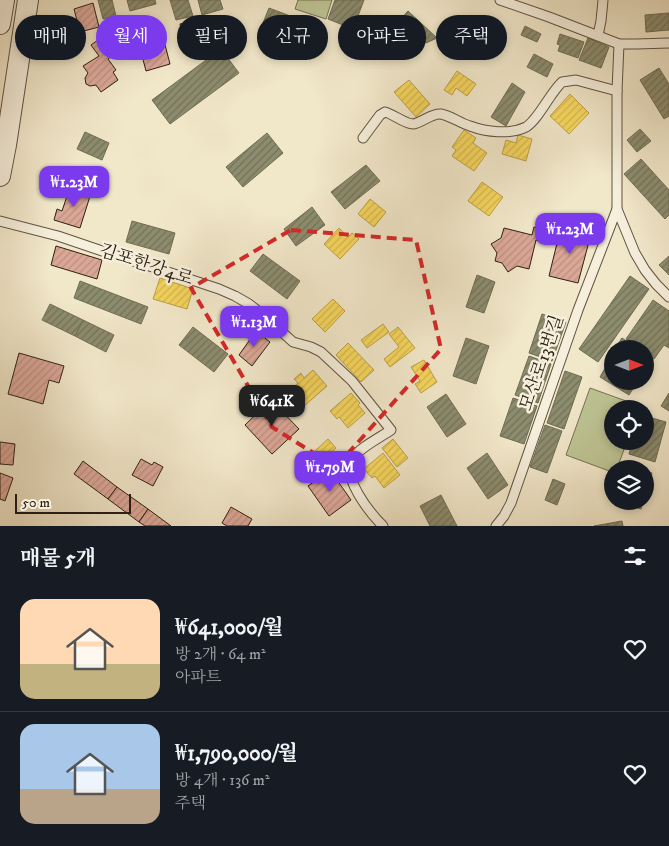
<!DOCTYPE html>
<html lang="ko">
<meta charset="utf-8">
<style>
body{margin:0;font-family:"IM FELL DW Pica","Noto Serif KR",serif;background:#20242c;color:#f1f3f6;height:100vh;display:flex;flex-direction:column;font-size:19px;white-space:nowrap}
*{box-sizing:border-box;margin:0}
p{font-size:16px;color:#9ea1a6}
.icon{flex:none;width:28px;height:28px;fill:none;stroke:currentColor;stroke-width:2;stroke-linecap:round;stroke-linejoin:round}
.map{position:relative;height:526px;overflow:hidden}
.drawer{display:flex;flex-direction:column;background:#171b24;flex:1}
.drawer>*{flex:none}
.hud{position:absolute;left:15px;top:15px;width:640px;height:45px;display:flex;gap:10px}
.needle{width:32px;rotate:90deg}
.fabs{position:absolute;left:604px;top:340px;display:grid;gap:10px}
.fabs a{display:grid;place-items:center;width:50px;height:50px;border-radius:50%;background:#171b24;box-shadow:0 2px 8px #0003;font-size:25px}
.scale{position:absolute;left:15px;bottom:12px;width:116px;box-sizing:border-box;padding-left:5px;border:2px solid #2e2015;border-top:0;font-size:14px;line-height:18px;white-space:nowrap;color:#2e2015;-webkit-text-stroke:4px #f6efdc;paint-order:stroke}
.price{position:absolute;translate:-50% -42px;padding:0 11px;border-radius:10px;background:#7c3aed;color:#fff;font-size:16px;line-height:32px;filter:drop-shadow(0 1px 2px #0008)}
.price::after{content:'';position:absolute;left:50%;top:30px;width:15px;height:11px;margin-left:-8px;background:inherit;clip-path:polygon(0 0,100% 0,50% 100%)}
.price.selected{background:#222;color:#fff}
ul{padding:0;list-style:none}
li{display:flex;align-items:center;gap:15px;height:125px;padding:0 20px}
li+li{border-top:1px solid #363941}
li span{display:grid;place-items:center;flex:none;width:140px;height:100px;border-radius:15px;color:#555}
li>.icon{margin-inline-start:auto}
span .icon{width:60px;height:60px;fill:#fffc;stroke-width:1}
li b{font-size:21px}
h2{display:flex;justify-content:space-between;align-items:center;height:60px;padding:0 20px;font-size:21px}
.pill{padding:0 18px;border-radius:22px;background:#171b24;box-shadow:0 2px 8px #0003;font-size:18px;line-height:45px}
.pill.selected{background:#7c3aed;color:#fff}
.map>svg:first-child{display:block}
.garden{fill:#bec494;stroke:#767254}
.homes{fill:url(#homes-hatch);stroke:#ba9f47}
.industry{fill:url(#industry-hatch);stroke:#706c53}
.building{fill:url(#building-hatch);stroke:#2e2015}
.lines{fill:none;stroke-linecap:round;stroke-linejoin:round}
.service-casing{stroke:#5f5242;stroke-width:11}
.tertiary-casing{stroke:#5f5242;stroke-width:22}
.service{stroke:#f6efdc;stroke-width:9}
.tertiary{stroke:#f6efdc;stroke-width:20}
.marked{fill:none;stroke:#d62828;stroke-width:4;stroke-dasharray:10 6;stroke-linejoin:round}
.labels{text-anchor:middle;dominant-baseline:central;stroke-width:5;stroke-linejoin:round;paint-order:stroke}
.street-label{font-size:18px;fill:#2e2015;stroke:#f6efdc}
</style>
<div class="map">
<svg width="669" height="526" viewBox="0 0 669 526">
<defs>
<pattern id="homes-hatch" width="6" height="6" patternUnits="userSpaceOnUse" patternTransform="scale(1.25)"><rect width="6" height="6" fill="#f6d55c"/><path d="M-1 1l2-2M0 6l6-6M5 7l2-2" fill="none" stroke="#d3b74f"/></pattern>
<pattern id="industry-hatch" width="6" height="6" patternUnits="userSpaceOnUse" patternTransform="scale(1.25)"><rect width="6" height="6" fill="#8c8c6e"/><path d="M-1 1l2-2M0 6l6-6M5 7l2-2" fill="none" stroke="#737259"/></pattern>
<pattern id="building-hatch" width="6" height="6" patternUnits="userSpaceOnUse" patternTransform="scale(1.25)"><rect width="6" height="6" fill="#dba797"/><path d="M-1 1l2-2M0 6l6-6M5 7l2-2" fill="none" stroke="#bc8f81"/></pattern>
</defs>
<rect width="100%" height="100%" fill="#f1e7c9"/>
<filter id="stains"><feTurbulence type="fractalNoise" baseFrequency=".004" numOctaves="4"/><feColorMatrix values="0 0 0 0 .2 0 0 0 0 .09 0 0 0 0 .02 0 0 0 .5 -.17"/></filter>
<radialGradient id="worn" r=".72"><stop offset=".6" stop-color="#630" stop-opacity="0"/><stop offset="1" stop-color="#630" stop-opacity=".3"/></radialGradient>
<g class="garden">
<path d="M298 0H332L326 19 295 9Z"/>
<path d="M590 388 640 406 639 409H612V441H627L617 469H612V472L566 455Z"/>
</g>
<g class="homes">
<path d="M457 71 476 84 467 96 456 88 452 95 444 90Z"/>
<path d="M409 80 430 104 416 117 394 92Z"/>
<path d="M570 94 589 113 569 134 550 116Z"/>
<path d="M464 130 476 138 473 143 487 153 474 171 452 156 456 150 452 147Z"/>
<path d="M518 135 532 139 526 161 502 154 506 140 516 143Z"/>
<path d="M482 182 503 197 489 216 468 201Z"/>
<path d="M370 199 386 212 374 227 358 214Z"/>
<path d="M339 228 348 237 352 233 359 239 340 259 324 244Z"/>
<path d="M160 278 193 289 187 309 153 299Z"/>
<path d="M333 299 345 311 325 332 312 319Z"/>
<path d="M383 324 389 332 367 348 361 340Z"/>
<path d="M398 327 415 348 390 367 384 359 399 347 389 334Z"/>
<path d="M348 343 374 370 361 382 336 355Z"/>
<path d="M424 360 437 382 421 393 415 384 420 381 411 367Z"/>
<path d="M313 370 327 386 303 407 289 391 298 383 294 379 301 373 304 378Z"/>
<path d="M351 393 360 403 358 405 365 413 348 428 339 417 337 419 330 411Z"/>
<path d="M328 439 336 448 310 470 303 462Z"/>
<path d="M393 439 408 458 397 467 382 448Z"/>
<path d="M383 453 400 475 384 488 375 476 372 478 364 469Z"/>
</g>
<g class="industry">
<path d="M98 0H112L116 16 103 19Z"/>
<path d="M127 0H155L156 4 130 11Z"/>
<path d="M170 0H188L193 16 176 20Z"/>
<path d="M198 0H220L223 9 202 15Z"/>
<path d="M335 0H364L353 29 328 19Z"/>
<path d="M269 8 322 28 313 53 259 33Z"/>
<path d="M408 11 437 38 426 43 400 20Z"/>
<path d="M669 13V30L646 32 645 15Z"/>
<path d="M480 21 496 29 498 39 440 49 438 38 451 25Z"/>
<path d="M392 22 397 43 379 48 374 27Z"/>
<path d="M525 26 541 34 537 42 521 35Z"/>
<path d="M560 34 584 42 578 58 558 51 560 45 557 44Z"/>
<path d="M588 38 609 47 601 68 579 60Z"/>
<path d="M221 49 239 73 170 124 152 100Z"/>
<path d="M534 54 553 64 547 77 527 67Z"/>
<path d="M659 68 669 84V116L664 119 640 80Z"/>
<path d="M512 83 525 92 506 126 491 117Z"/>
<path d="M640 129 651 141 637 152 627 140Z"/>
<path d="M85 132 109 143 102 160 77 149Z"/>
<path d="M267 133 283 153 243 187 226 167Z"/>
<path d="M641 159 669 190V215L665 219 624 174Z"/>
<path d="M366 165 380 181 345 209 331 192Z"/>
<path d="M312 207 325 225 296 246 284 229Z"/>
<path d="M132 221 175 233 169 254 126 242Z"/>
<path d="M263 254 300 281 287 299 250 271Z"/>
<path d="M669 256V275L659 265Z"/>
<path d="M477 275 495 282 484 313 466 307Z"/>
<path d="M630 276 649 289 598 362 579 349Z"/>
<path d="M80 281 148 307 141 324 74 298Z"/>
<path d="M653 300 669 311V348L664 345 654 359 645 352V349H640L626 339Z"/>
<path d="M50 304 83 320 75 336 42 320Z"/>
<path d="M542 314 566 322 552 361 529 353Z"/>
<path d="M83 320 114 335 106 352 75 336Z"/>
<path d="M193 327 228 354 214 372 179 345Z"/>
<path d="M466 338 489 346 476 384 453 376Z"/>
<path d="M622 338 638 349H615Z"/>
<path d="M645 354 653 359 645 371Z"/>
<path d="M529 356 551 364 538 403 515 395Z"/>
<path d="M612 356V381H638L629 395 600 377Z"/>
<path d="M565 371 582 377 564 429 547 423Z"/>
<path d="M669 393V411L661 406Z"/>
<path d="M446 394 466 424 447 437 427 407Z"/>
<path d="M513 398 537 406 524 444 500 436Z"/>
<path d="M645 416 666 422 655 462 629 454 633 441H645Z"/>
<path d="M545 425 562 431 547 473 530 467Z"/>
<path d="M487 453 508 485 488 499 467 468Z"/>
<path d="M645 471 652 473 645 495Z"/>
<path d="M553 479 565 484 557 505 545 500Z"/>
<path d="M441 495 457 526H430L420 506Z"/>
<path d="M617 501H643L641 509Z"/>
<path d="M622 521 623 526H594Z"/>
</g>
<g class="building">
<path d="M93 3 99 27 80 32 74 9Z"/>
<path d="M208 17 211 29 205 30 206 34 197 36 198 40 184 43 180 24Z"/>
<path d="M78 34 83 44 69 50 64 40Z"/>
<path d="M105 35 112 56 108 59 116 70 113 72 118 80 101 92 96 85 90 86 86 84 85 78 88 73 83 66 99 56 91 45Z"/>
<path d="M163 37 170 64 146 71 139 44Z"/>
<path d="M70 187 91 193 80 228 54 220 57 209 62 211Z"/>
<path d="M534 227 546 230 543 242 536 240 529 269 517 266 508 272 502 263 495 261 497 253 491 244 501 238 504 228 532 235Z"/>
<path d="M561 227 591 234 578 283 549 276Z"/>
<path d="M56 246 102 260 97 279 51 265Z"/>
<path d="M256 331 270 342 252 366 239 355Z"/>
<path d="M19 353 64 366 59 383 49 380 43 404 8 394Z"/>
<path d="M271 400 299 429 272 454 245 425Z"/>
<path d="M0 442 15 444 13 465 0 464Z"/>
<path d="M141 459 152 465 154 462 163 467 153 486 132 475Z"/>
<path d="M83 461 117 487 108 499 74 474Z"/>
<path d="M330 470 351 500 329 516 308 486Z"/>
<path d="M0 473 13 478 5 501 0 499Z"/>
<path d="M117 487 148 509 139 522 108 499Z"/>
<path d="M231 507 252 519 248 526H227L222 523Z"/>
<path d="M148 509 171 526H145L139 522Z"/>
</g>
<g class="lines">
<g class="service-casing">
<g id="service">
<path d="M500 0 549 17 619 44H637L669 43"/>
<path d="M598 35 601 21 603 0"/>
<path d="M619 44 617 91V209L635 253 645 270 656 284 669 297"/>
<path d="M363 138 380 115 385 112C393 114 405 124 413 124 422 123 431 113 441 114 451 116 460 123 470 126 486 132 510 135 526 127 538 120 550 93 562 82L576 80 617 91"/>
<path d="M0 221 58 236 114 255 162 270 219 289 235 296 249 304 262 314 293 342 311 347 321 352 352 381 391 430C381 437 359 448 353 458 340 476 370 513 383 526"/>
<path d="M496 526 504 516 511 503 578 310 617 209"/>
</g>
</g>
<g class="tertiary-casing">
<g id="tertiary">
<path d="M0 24 4 0"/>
<path d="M0 176 6 145 28 0"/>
</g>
</g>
<use href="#service" class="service"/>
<use href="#tertiary" class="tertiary"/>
</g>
<path class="marked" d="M291 230 416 240 441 349 336 467 272 427 191 288Z"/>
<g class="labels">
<g class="street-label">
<text transform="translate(146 265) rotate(18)">김포한강4로</text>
<text transform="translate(542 363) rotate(-71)">모산로13번길</text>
</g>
</g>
<rect width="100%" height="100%" filter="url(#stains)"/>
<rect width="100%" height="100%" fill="url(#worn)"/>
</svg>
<div class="fabs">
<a><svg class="needle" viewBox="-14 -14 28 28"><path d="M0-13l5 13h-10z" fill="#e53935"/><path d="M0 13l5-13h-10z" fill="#9ea1a6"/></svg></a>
<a><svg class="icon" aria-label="locate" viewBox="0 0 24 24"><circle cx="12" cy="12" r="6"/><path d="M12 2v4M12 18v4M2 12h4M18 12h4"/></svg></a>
<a><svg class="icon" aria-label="layers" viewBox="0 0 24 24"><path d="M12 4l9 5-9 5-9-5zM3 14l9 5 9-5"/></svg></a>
</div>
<div class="scale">50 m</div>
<b class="price" style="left:74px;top:208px">₩1.23M</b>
<b class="price" style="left:570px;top:255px">₩1.23M</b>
<b class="price" style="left:254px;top:348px">₩1.13M</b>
<b class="price selected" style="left:272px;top:427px">₩641K</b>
<b class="price" style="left:330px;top:493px">₩1.79M</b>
<div class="hud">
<a class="pill">매매</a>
<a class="pill selected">월세</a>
<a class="pill">필터</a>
<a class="pill">신규</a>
<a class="pill">아파트</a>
<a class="pill">주택</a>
</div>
</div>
<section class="drawer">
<h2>매물 5개<svg class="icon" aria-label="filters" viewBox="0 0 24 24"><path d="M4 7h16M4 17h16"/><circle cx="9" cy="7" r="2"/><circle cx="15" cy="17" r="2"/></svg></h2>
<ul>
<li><span style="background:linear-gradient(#ffd9b3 65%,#c2b280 0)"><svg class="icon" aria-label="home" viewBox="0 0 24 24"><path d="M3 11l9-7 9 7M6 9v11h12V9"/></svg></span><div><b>₩641,000/월</b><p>방 2개 · 64 m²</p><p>아파트</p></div><svg class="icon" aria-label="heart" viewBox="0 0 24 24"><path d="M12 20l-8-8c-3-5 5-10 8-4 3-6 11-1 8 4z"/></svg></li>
<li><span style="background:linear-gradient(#a9c7e8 65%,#b9a48a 0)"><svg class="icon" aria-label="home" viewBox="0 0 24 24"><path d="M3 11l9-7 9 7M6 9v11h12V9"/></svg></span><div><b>₩1,790,000/월</b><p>방 4개 · 136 m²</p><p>주택</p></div><svg class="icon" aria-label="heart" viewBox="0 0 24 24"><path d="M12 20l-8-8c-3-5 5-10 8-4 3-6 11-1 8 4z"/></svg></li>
</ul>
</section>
